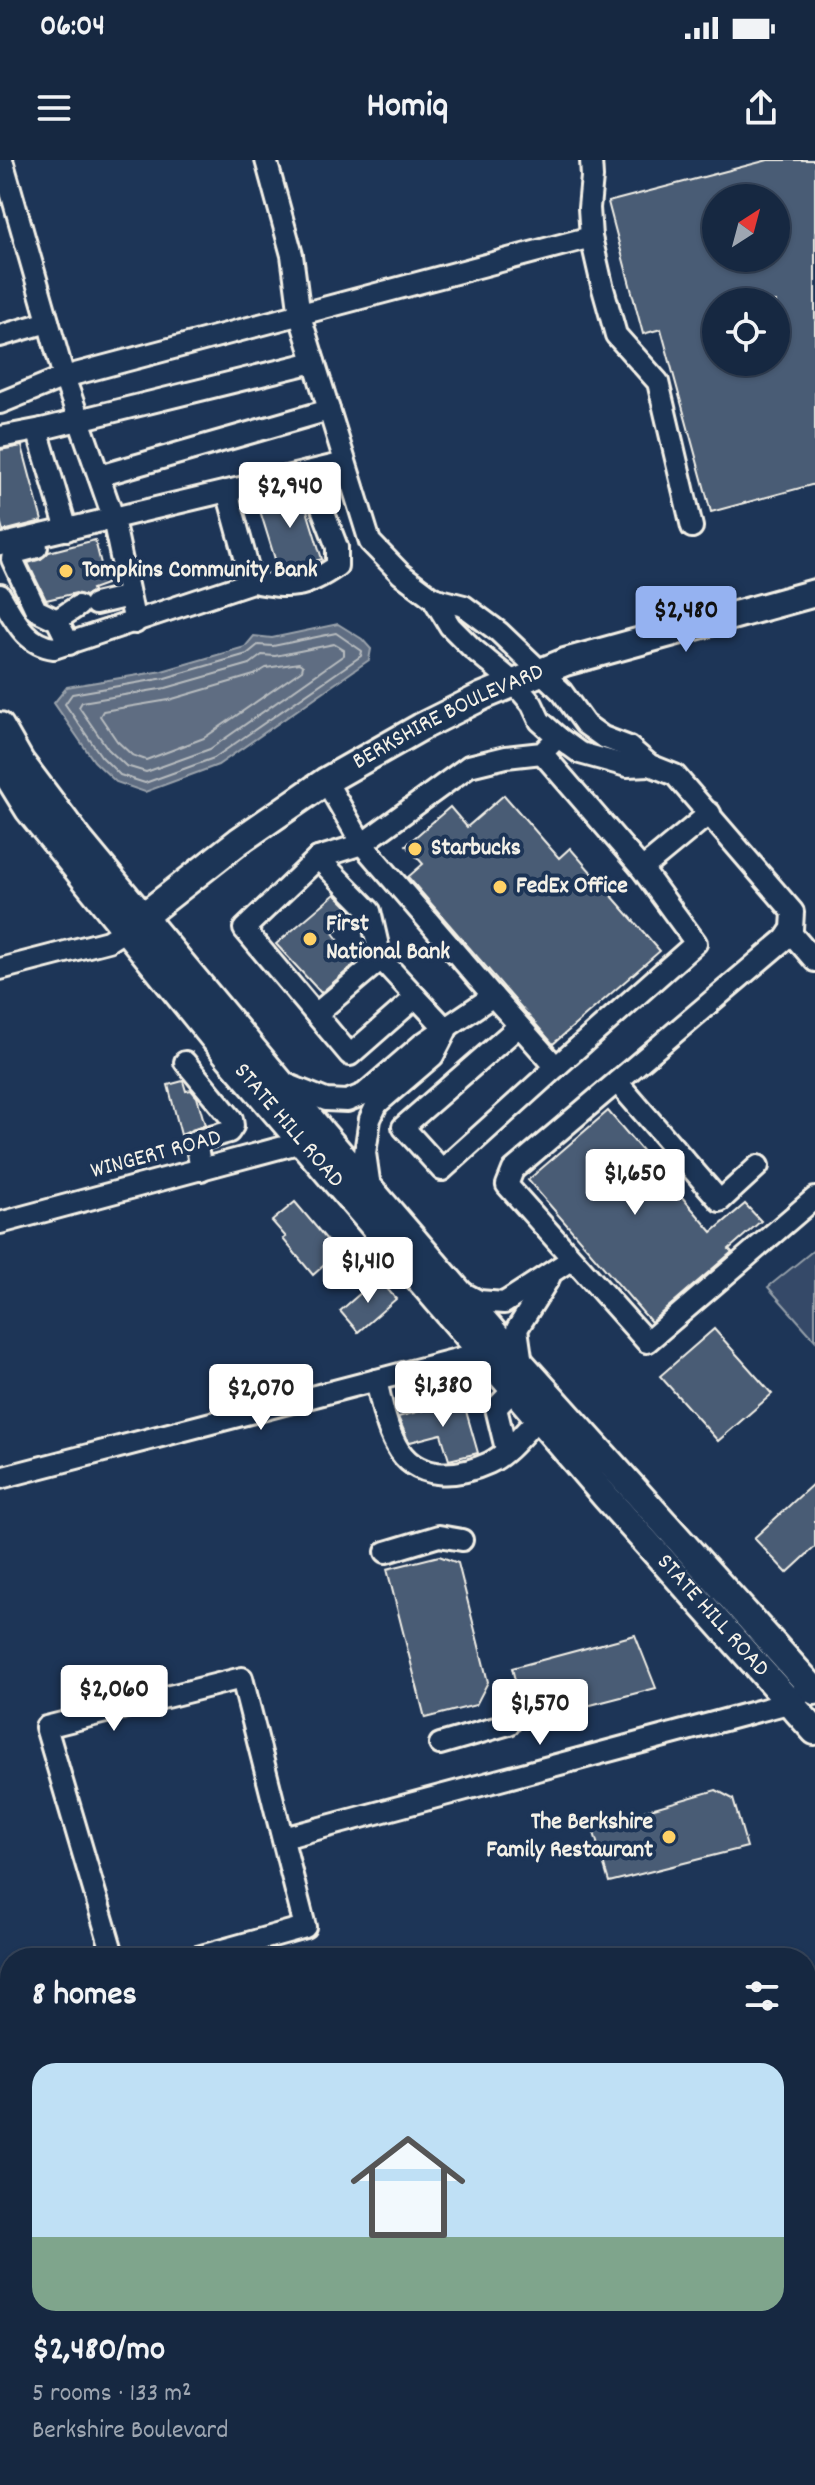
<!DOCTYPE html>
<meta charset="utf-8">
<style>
body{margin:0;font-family:Dekko,sans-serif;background:#23344c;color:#f1f3f6;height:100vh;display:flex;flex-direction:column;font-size:30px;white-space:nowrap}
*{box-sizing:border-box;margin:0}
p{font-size:26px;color:#9ea6b1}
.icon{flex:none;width:44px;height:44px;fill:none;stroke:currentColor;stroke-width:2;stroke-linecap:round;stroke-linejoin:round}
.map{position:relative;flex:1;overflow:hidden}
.sheet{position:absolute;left:0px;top:1788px;width:816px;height:538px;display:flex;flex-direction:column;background:#162841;border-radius:32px 32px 0 0;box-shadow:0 2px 6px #0004,0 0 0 2px #35445a}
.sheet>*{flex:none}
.needle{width:52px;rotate:36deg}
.buttons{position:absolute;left:702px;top:24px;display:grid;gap:16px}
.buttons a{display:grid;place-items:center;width:88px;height:88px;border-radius:50%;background:#162841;box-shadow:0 2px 6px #0004,0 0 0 2px #35445a;font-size:40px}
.price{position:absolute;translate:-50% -68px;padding:0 18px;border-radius:8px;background:#fff;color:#222;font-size:26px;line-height:52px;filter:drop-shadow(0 2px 4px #0008)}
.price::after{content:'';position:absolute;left:50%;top:48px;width:24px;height:18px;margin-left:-12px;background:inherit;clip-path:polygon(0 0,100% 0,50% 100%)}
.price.on{background:#95b2f1;color:#111}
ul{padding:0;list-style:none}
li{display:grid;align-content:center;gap:16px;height:424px;padding:0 32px}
li span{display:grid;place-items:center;height:248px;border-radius:24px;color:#555}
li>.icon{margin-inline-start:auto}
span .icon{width:144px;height:144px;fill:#fffc;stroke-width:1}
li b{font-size:34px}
h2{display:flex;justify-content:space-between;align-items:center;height:96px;padding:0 32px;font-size:34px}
.status{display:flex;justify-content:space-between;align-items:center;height:56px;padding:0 40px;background:#162841;direction:ltr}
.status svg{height:22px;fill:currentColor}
header{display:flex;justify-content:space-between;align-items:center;height:104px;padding:0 32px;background:#162841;font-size:36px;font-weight:700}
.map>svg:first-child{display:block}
.green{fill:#354a67;stroke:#949ea8;stroke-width:2}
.water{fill:#5e6d82;stroke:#9aa2ab;stroke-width:2}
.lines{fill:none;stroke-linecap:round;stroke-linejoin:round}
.shore{stroke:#b8bcbf;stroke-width:2}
.building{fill:#485b74;stroke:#f4f1e8;stroke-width:2;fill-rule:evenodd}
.minor-casing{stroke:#f4f1e8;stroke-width:26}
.major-casing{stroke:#f4f1e8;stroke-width:32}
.minor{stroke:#1d3557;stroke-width:20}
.major{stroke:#1d3557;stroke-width:26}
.poi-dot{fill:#ffd166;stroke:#1d3557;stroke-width:3}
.labels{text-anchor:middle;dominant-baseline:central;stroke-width:8;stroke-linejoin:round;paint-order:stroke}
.poi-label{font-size:24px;font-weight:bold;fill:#f4f1e8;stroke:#1d3557;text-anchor:start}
.street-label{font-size:24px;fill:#f4f1e8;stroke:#1d3557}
</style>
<div class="status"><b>06:04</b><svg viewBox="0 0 49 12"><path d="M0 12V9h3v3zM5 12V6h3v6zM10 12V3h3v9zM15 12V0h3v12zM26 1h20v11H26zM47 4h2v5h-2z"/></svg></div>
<header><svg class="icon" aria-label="menu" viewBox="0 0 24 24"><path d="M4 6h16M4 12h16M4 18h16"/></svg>Homiq<svg class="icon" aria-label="share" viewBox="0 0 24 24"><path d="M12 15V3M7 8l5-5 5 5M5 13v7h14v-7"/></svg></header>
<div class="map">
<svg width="815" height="2325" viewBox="0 0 815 2325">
<rect width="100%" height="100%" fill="#1d3557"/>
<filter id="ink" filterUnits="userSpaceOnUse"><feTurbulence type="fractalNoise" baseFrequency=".0125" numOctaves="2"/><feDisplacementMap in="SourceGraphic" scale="16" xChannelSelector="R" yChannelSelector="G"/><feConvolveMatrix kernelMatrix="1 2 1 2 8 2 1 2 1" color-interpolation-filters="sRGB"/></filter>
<g filter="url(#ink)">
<path class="green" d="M815 1089V1180L768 1127Z"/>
<path class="water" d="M338 464 362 479 371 489 369 500 218 605 145 632 116 622 94 601 54 543 67 527 162 511 245 487 254 476 272 478Z"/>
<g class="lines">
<g class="shore">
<path d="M336 473 362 491 361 496 214 598 145 623 120 615 101 596 65 544 72 534 165 518 247 494 258 485 273 486Z"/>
<path d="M334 484 344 490V495L210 589 146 612 126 606 108 589 79 547 82 542 166 528 250 504 262 495 275 496Z"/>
<path d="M299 503 303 506 302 510 204 578 146 600 132 595 117 581 100 556 103 551 169 540 254 515 266 508Z"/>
</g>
</g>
<g class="building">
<path d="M768 0H815V324L711 352 661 169 643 174 608 42ZM716 38H776V98H716ZM716 142H776V202H716Z"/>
<path d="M22 286 42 361 3 371 0 360V290Z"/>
<path d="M300 328 322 399 279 412 257 341Z"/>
<path d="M95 380 106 424 92 429 93 431 85 436 76 433 46 440 28 403 41 399 49 392Z"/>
<path d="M504 635 559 698 570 688 660 791 553 884 408 717 423 704 406 685 450 647 467 667Z"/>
<path d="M335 734 355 754 333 773 356 803 321 833 276 784Z"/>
<path d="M183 921 186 931 191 930 197 937 205 965 181 975 168 925Z"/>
<path d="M608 951 712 1072 745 1044 761 1061 729 1089 732 1092 651 1162 528 1020Z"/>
<path d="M295 1042 338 1093 313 1115 283 1079 286 1077 272 1061Z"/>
<path d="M378 1118 396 1139 358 1172 340 1151Z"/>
<path d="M714 1169 772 1234 718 1281 660 1216Z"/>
<path d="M450 1243 451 1247 464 1244 478 1293 449 1300 441 1274 410 1282 407 1278 398 1257Z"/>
<path d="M815 1322V1387L787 1413 754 1378Z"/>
<path d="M439 1396 458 1403 488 1522 476 1545 425 1558 387 1409Z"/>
<path d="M635 1475 656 1528 525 1562 512 1508Z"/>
<path d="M716 1630 733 1639 747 1687 609 1722 592 1666Z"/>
</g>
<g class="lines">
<g class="minor-casing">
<g id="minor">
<path d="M2 0 64 217 112 354 135 463"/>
<path d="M266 0 292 95 300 156 370 382 401 414 433 438 450 466 472 488 513 522 532 544 540 561 558 577 580 593 627 606 650 605"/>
<path d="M591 0 592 17 589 48 591 77 602 125 616 175 658 222 692 367"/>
<path d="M0 176 48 162"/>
<path d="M0 243 64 217 591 77"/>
<path d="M0 277 42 269"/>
<path d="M99 316 329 250"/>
<path d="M227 331 252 422C290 429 304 429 337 406V387L308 312"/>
<path d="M67 370 39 276 42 269 314 202"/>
<path d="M0 385 345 303"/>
<path d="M37 387 14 393 12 399 36 450 57 460 69 484"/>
<path d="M0 435C14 458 25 485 54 488L252 422"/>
<path d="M433 438 464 446 499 472 562 532 585 564 603 577 629 587 650 605 675 615 793 752 792 769 785 779 513 1010 507 1025 647 1182 815 1038"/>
<path d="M95 444 129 436"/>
<path d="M57 460 78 446"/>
<path d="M542 593 642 709"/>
<path d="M326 621 362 684 493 836"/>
<path d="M318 698 370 751 381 799 416 837"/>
<path d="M790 772 815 801"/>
<path d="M0 809 108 781 125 770"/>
<path d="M316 854 381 799"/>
<path d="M519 866 403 967 442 1010 556 907"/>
<path d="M446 869 416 837 350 895 244 769 318 698 362 684 469 606 506 597 542 593 558 577"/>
<path d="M185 902 232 959 233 966 229 972 196 981 201 1010"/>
<path d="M281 922 326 940 347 941 364 934 422 884 493 836 556 907 696 783 642 709 710 653"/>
<path d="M617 922 720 1041 758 1006"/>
<path d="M370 1028 365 993 370 959 377 944 433 896 446 871"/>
<path d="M0 1063 313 979"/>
<path d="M460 1131 479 1141 504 1143 572 1099"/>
<path d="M522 1204 517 1169 549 1118"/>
<path d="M376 1220C381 1241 385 1265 396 1285 415 1321 456 1318 489 1303 508 1294 524 1272 539 1257"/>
<path d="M506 1289 496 1248 515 1228"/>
<path d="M0 1318 484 1192 490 1187"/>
<path d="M386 1392 439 1376 462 1380"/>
<path d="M440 1584 509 1564"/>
<path d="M283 1678 788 1543 799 1536"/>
<path d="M114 1798 46 1567 242 1518 305 1767 194 1798"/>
<path d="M0 1852 10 1849"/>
<path d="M806 1929 815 1927"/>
<path d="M0 2139 10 2137"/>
<path d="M806 2237 815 2232"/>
<path d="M426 2325 568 2316"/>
</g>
</g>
<g class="major-casing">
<g id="major">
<path d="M0 566 20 601 80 681 323 974 499 1179 815 1531"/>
<path id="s1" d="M0 603 29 650 229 897 606 1337 815 1571"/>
<path id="s2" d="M132 765 239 681 326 621 421 567 483 536 565 502 815 433"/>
</g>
</g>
<use href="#minor" class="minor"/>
<use href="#major" class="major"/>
</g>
</g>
<g class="poi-dot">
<circle cx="66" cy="411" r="8"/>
<circle cx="415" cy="689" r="8"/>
<circle cx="500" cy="727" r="8"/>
<circle cx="310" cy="779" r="8"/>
<circle cx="669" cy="1677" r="8"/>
</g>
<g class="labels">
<g class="poi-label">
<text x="82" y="411">Tompkins Community Bank</text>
<text x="431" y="689">Starbucks</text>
<text x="516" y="727">FedEx Office</text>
<text x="326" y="765">First<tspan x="326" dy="28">National Bank</tspan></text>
<text x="653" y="1663" text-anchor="end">The Berkshire<tspan x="653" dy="28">Family Restaurant</tspan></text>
</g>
<g class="street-label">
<text stroke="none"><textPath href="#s2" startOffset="380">BERKSHIRE BOULEVARD</textPath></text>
<text stroke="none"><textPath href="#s1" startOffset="464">STATE HILL ROAD</textPath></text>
<text transform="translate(156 995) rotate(-15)">WINGERT ROAD</text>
<text stroke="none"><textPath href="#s1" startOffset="1112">STATE HILL ROAD</textPath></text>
</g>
</g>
</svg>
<div class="buttons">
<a><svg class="needle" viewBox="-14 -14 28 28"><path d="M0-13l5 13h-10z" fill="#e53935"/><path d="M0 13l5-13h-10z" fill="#9ea6b1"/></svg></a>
<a><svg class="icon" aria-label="locate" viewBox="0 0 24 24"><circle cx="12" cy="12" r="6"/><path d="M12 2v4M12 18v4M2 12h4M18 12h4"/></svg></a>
</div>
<b class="price" style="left:290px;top:370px">$2,940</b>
<b class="price on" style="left:686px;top:494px">$2,480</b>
<b class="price" style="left:635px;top:1057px">$1,650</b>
<b class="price" style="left:368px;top:1145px">$1,410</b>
<b class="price" style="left:443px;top:1269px">$1,380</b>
<b class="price" style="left:261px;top:1272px">$2,070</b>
<b class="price" style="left:114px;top:1573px">$2,060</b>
<b class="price" style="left:540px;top:1587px">$1,570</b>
<section class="sheet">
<h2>8 homes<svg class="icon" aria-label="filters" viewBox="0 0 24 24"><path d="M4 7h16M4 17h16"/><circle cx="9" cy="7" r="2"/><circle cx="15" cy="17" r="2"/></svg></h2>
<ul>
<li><span style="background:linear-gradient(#bfe0f5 70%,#7fa58c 0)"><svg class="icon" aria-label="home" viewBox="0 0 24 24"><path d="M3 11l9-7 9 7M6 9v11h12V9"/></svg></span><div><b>$2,480/mo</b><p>5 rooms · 133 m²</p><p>Berkshire Boulevard</p></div></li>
</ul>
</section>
</div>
